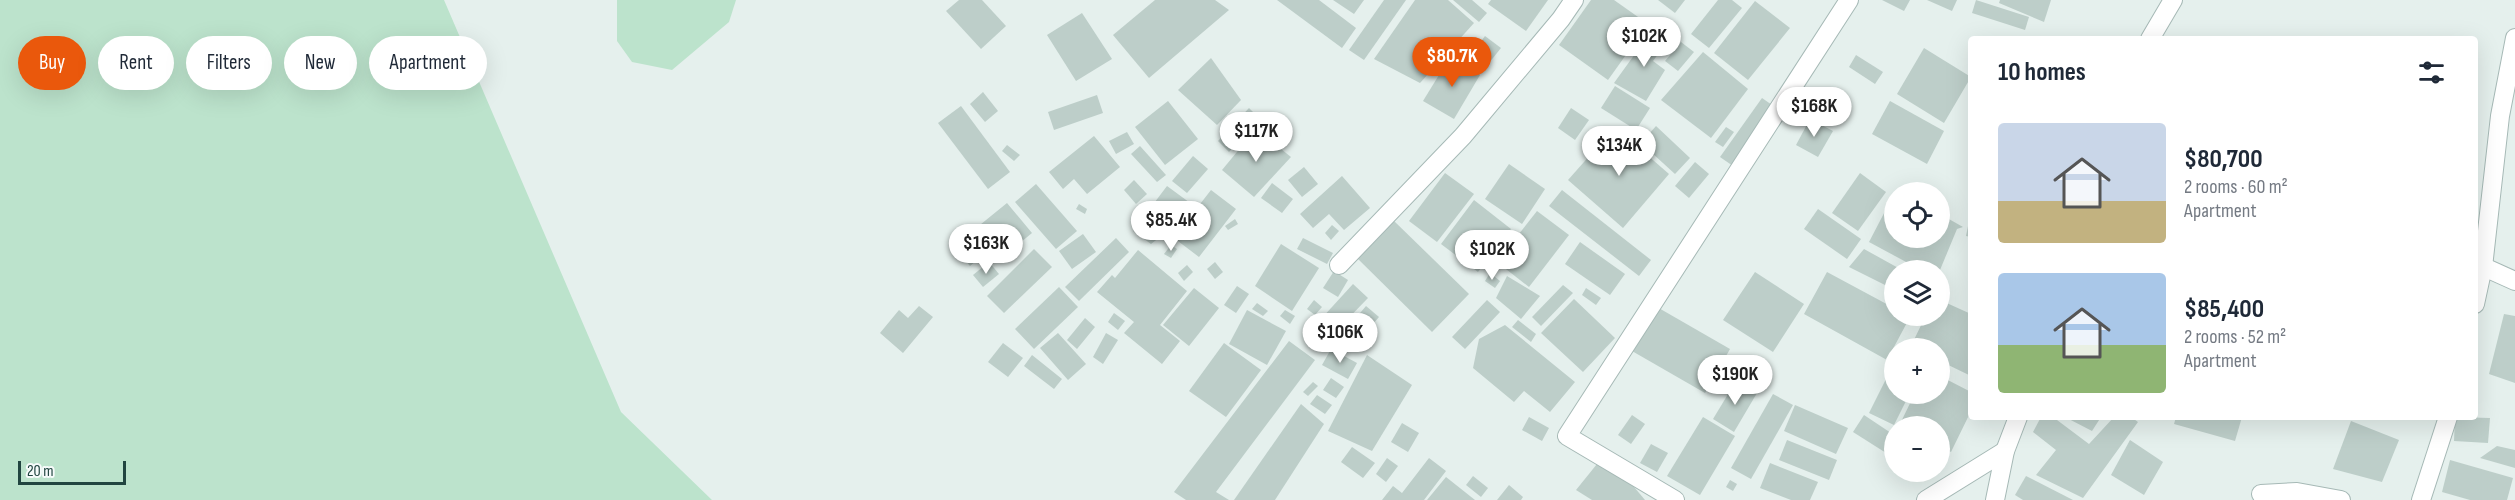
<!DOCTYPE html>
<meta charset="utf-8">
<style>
body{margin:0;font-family:"Sofia Sans Condensed",sans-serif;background:#f6f6f7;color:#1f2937;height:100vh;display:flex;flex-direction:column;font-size:22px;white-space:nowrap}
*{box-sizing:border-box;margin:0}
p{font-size:20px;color:#747a83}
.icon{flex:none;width:33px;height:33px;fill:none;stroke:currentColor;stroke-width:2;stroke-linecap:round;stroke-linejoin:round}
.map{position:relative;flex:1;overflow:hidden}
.drawer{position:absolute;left:1968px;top:36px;width:510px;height:384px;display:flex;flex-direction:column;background:#fff;border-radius:6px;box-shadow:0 6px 24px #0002}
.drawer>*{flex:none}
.top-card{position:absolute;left:18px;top:36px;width:570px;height:54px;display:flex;gap:12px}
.tools{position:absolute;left:1884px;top:182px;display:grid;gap:12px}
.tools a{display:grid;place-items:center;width:66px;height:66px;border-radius:50%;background:#fff;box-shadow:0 6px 24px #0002;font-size:30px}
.scale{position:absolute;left:18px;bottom:15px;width:108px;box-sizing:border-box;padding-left:6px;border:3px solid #214540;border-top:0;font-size:16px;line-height:21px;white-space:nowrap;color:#214540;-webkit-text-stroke:4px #f6fbfa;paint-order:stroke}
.price{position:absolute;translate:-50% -51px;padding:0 14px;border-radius:21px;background:#fff;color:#222;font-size:20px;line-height:39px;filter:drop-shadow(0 2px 3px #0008)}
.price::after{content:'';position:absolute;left:50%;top:36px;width:18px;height:14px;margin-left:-9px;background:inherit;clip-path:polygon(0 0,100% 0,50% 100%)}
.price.current{background:#ea580c;color:#fff}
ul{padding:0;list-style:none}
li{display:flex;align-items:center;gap:18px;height:150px;padding:0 30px}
li span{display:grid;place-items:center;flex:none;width:168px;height:120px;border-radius:6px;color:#555}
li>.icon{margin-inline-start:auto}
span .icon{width:72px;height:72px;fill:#fffc;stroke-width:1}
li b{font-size:26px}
h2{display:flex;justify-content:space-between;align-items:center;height:72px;padding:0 30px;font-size:26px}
.chip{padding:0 21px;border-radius:27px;background:#fff;box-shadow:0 6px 24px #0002;font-size:21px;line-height:54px}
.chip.current{background:#ea580c;color:#fff}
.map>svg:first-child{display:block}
.green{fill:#bce3cc}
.building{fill:#bdcec9}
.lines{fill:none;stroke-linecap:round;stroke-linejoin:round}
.street-casing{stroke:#a6b9b6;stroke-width:20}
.street{stroke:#fff;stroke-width:18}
</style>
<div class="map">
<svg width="2515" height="500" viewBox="0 0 2515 500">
<rect width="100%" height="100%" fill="#e5f0ed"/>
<g class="green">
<path d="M0 0H444L621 412 712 500H0Z"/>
<path d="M617 0H736L729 22 672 70 632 62 617 41Z"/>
</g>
<g class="building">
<path d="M959 0H982L1006 26 981 49 946 11Z"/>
<path d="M1155 0H1215L1229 10 1149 78 1113 35Z"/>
<path d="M1277 0H1319L1356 28 1342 48Z"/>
<path d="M1333 0H1364L1354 14Z"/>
<path d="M1384 0H1406L1364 60 1349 50Z"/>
<path d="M1415 0H1448L1474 23 1420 83 1374 59Z"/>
<path d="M1453 0H1472L1487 13 1479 22Z"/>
<path d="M1491 0H1548L1526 31 1488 4Z"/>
<path d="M1591 0H1614L1648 24 1608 80 1559 45Z"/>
<path d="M1658 0H1685L1675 13Z"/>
<path d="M1718 0H1732L1742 8 1709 48 1691 34Z"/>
<path d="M1882 0H1910L1904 11Z"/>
<path d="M1927 0H1957L1952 11Z"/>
<path d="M1976 0 2029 17 2025 30 1972 13Z"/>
<path d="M2000 0H2051L2044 22 1999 3Z"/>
<path d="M1755 1 1790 28 1748 80 1714 53Z"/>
<path d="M1082 13 1112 59 1076 81 1047 35Z"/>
<path d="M1653 29 1668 41 1653 61 1665 70 1646 101 1614 83Z"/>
<path d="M1485 36 1501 48 1485 68 1470 56Z"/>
<path d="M1681 42 1694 52 1678 71 1665 61Z"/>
<path d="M1924 48 1971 77 1944 123 1897 94Z"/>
<path d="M1703 52 1748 89 1711 138 1661 100Z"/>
<path d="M1856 55 1883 72 1875 84 1849 67Z"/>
<path d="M1450 57 1480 75 1454 119 1423 101Z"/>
<path d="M1211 58 1241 100 1217 125 1178 90Z"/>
<path d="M1615 86 1650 108 1636 130 1601 108Z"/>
<path d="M983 92 998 111 985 122 970 104Z"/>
<path d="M1097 95 1103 113 1054 130 1048 112Z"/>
<path d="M1762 98 1775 107 1733 166 1720 157Z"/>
<path d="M1168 101 1198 139 1165 165 1135 127Z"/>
<path d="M1890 101 1944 131 1927 164 1872 134Z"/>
<path d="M961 106 1010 172 988 189 938 123Z"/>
<path d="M1249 108 1260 119 1229 152 1218 141Z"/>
<path d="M1571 108 1589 120 1575 140 1558 128Z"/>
<path d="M1810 119 1833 131 1818 157 1796 145Z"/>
<path d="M1656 126 1690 158 1675 174 1641 143Z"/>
<path d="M1615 127 1669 174 1623 228 1568 180Z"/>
<path d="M1726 127 1734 132 1723 147 1715 142Z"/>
<path d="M1256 129 1291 157 1254 197 1222 170Z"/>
<path d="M1127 132 1134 144 1116 154 1109 141Z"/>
<path d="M1094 136 1120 167 1087 194 1074 179 1063 189 1049 172Z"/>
<path d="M1007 145 1020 155 1014 161 1002 151Z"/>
<path d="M1140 146 1166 175 1157 182 1131 154Z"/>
<path d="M1193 156 1208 169 1187 193 1172 181Z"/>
<path d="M1695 162 1709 174 1689 198 1675 186Z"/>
<path d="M1509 164 1545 189 1522 224 1485 199Z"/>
<path d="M1304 167 1318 184 1302 197 1288 180Z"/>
<path d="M1445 173 1474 194 1437 242 1409 221Z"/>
<path d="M1860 173 1886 192 1858 231 1832 213Z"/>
<path d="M1342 176 1370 208 1344 230 1329 214 1313 228 1300 214Z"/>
<path d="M1134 180 1147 194 1136 204 1124 190Z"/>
<path d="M1272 183 1293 199 1282 213 1261 198Z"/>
<path d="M1036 184 1077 231 1056 249 1015 202Z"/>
<path d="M1167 186 1197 208 1211 190 1236 209 1199 257 1174 238 1197 208 1151 244 1133 231Z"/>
<path d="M1562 190 1651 260 1639 276 1549 206Z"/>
<path d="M1894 194V237H1940V214L1963 227 1957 229 1940 270H1921L1869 242Z"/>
<path d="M1474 200 1511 229 1478 272 1441 244Z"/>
<path d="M1007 203 1032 233 1009 252 1000 241 970 266 954 246Z"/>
<path d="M1079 204 1087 209 1085 214 1076 209Z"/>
<path d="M1818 209 1861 239 1847 259 1804 229Z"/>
<path d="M1537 211 1569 235 1529 287 1497 262Z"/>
<path d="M1970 216 1971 217V237L1966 236Z"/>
<path d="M1235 219 1238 224 1228 230 1225 226Z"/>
<path d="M1393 220 1469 294 1432 332 1356 257Z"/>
<path d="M1332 225 1339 231 1331 240 1325 233Z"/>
<path d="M1083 234 1096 252 1072 269 1059 251Z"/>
<path d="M1116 238 1129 252 1079 301 1065 287Z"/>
<path d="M1303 238 1333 253 1327 264 1297 249Z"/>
<path d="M1580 242 1625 274 1610 295 1565 264Z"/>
<path d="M1281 244 1319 268 1292 311 1255 286Z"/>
<path d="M1171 245 1177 249 1171 258 1164 254Z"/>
<path d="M1034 249 1052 267 1004 313 987 296Z"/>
<path d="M1864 249 1902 270H1894L1893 289 1849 267Z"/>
<path d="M1138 250 1187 291 1160 325 1180 341 1162 364 1124 333 1134 322 1097 292 1112 275 1115 278Z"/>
<path d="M989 262 999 274 983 287 973 275Z"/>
<path d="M1215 262 1223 272 1215 279 1207 269Z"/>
<path d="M1187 265 1193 272 1184 281 1178 273Z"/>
<path d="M1334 271 1348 280 1338 297 1323 288Z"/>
<path d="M1755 272 1804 304 1773 352 1723 320Z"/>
<path d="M1827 272 1894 308V315L1910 317 1887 360 1804 314Z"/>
<path d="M1490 273 1500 281 1495 288 1485 281Z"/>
<path d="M1507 276 1540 296 1521 319 1496 298Z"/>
<path d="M1353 284 1368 298 1335 332 1321 319Z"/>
<path d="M1563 285 1573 293 1541 326 1532 317Z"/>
<path d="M1237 286 1249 294 1236 313 1224 305Z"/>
<path d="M1059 287 1078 307 1034 349 1015 329Z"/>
<path d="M1194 288 1219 308 1189 346 1163 325Z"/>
<path d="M1586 288 1601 298 1596 305 1582 295Z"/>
<path d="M1574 299 1615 338 1583 372 1541 333Z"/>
<path d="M1314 300 1322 307 1315 315 1307 309Z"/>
<path d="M1487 300 1500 312 1465 349 1452 337Z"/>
<path d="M1940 300 1971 314V376L1940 361V348H1910L1926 315H1940Z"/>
<path d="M1257 303 1268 311 1263 316 1252 309Z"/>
<path d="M919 306 933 317 903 353 880 333 899 310 908 318Z"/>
<path d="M1366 306 1379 317 1351 349 1339 338Z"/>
<path d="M1657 307 1730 349 1705 393 1632 351Z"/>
<path d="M1247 310 1286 331 1267 365 1229 344Z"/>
<path d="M1285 310 1295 316 1290 324 1280 316Z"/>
<path d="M1114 313 1125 321 1118 330 1108 322Z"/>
<path d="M2504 314 2515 316V383L2489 374Z"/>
<path d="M1085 318 1095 327 1077 349 1067 340Z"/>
<path d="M1518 320 1536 334 1531 342 1512 327Z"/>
<path d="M1505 325 1575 382 1550 412 1524 391 1514 402 1473 368 1479 339Z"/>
<path d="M1058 333 1086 364 1068 380 1040 348Z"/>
<path d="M1106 333 1118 340 1103 364 1093 357Z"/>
<path d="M1289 341 1315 360 1216 492 1229 500H1186L1174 492Z"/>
<path d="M1003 343 1023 358 1008 377 988 362Z"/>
<path d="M1224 343 1261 370 1226 417 1189 391Z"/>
<path d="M1331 349 1357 363 1348 379 1322 365Z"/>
<path d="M1032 355 1062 379 1054 389 1024 366Z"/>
<path d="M1367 355 1412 385 1372 451 1328 431Z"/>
<path d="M1748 360 1769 374 1760 388 1739 375Z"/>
<path d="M1894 363V393H1910L1894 425 1869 413Z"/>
<path d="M1940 376 1971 392V411L1951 452 1940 447V426H1899L1915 393H1940Z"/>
<path d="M1331 378 1344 387 1336 398 1323 390Z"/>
<path d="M1736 381 1757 393 1734 432 1713 419Z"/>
<path d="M1313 382 1318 386 1308 396 1303 392Z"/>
<path d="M1773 394 1793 405 1751 479 1731 468Z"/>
<path d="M1317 395 1332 405 1325 414 1310 404Z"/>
<path d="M1301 404 1324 424 1275 500H1234Z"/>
<path d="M1795 405 1848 428 1836 454 1784 431Z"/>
<path d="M1632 415 1645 424 1631 444 1618 435Z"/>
<path d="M1864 415 1894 435V458L1853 432Z"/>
<path d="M1529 417 1549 428 1542 441 1522 430Z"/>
<path d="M1703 417 1735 436 1700 495 1667 476Z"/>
<path d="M2041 417H2053L2089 444 2114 417H2131L2138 422 2083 498 2036 475 2056 450 2033 432Z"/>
<path d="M2065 417H2101L2092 431Z"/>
<path d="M2176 417H2242L2235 441 2174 424Z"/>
<path d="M2404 417H2435V420L2404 419Z"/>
<path d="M2455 417 2490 418 2488 443 2454 441Z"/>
<path d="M2351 421 2399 440 2382 482 2333 469Z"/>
<path d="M1402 423 1419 433 1408 452 1391 442Z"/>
<path d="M1787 440 1837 460 1829 480 1779 460Z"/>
<path d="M2130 440 2163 462 2144 495 2111 475Z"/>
<path d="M1651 444 1668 453 1657 472 1640 463Z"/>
<path d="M2497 446 2515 450V468L2480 458Z"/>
<path d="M1352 447 1375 463 1363 478 1341 462Z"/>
<path d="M1387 458 1398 466 1386 482 1376 474Z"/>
<path d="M1429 458 1446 471 1424 500H1382L1393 486 1402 493Z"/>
<path d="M2450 460 2513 478 2507 500H2470L2442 492Z"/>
<path d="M1770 463 1818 482 1810 500H1791L1760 488Z"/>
<path d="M1597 464 1629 481 1645 500H1592L1576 490Z"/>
<path d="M1473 476 1488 488 1481 497 1466 485Z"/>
<path d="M2026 476 2073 500H2023L2015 495Z"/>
<path d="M1446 477 1475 500H1427Z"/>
<path d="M1730 480 1737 484 1733 491 1726 487Z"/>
<path d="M1509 485 1523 497 1521 500H1497Z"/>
</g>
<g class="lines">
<g class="street-casing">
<g id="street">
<path d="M2150 39 2173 0"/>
<path d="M2475 263 2515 281"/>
<path d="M1339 265 1463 136 1561 19 1574 0"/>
<path d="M2475 304 2483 267 2500 116 2515 38"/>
<path d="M2261 494 2297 492 2341 500"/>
<path d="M1675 500 1567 436 1849 0"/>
<path d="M1926 500 2005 451"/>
<path d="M1995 500 2005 451 2018 417"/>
<path d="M2421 500 2448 417"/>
</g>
</g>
<use href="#street" class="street"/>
</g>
</svg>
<div class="tools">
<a><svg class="icon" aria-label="locate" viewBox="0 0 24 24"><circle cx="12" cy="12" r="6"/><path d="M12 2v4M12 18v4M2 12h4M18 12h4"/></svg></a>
<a><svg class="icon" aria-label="layers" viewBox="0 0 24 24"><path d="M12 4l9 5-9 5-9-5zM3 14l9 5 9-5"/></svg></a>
<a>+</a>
<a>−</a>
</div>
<div class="scale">20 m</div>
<b class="price" style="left:1644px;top:68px">$102K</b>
<b class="price current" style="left:1452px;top:88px">$80.7K</b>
<b class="price" style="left:1814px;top:138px">$168K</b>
<b class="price" style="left:1256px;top:163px">$117K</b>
<b class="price" style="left:1619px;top:177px">$134K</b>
<b class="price" style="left:1171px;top:252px">$85.4K</b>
<b class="price" style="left:986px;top:275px">$163K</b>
<b class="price" style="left:1492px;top:281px">$102K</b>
<b class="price" style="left:1340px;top:364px">$106K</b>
<b class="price" style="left:1735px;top:406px">$190K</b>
<div class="top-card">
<a class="chip current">Buy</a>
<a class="chip">Rent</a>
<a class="chip">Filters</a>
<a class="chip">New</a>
<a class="chip">Apartment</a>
</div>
<section class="drawer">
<h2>10 homes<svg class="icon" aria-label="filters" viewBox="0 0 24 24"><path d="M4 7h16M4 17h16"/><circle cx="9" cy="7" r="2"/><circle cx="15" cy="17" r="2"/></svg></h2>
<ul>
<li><span style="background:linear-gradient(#c9d6e8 65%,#c2b280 0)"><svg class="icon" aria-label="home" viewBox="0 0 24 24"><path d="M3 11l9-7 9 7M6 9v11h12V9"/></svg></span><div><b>$80,700</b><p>2 rooms · 60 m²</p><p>Apartment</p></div></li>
<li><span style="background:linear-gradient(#a9c7e8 60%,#8fb573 0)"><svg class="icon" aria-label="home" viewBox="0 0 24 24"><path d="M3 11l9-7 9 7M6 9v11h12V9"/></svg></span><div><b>$85,400</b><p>2 rooms · 52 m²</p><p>Apartment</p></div></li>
</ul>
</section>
</div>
